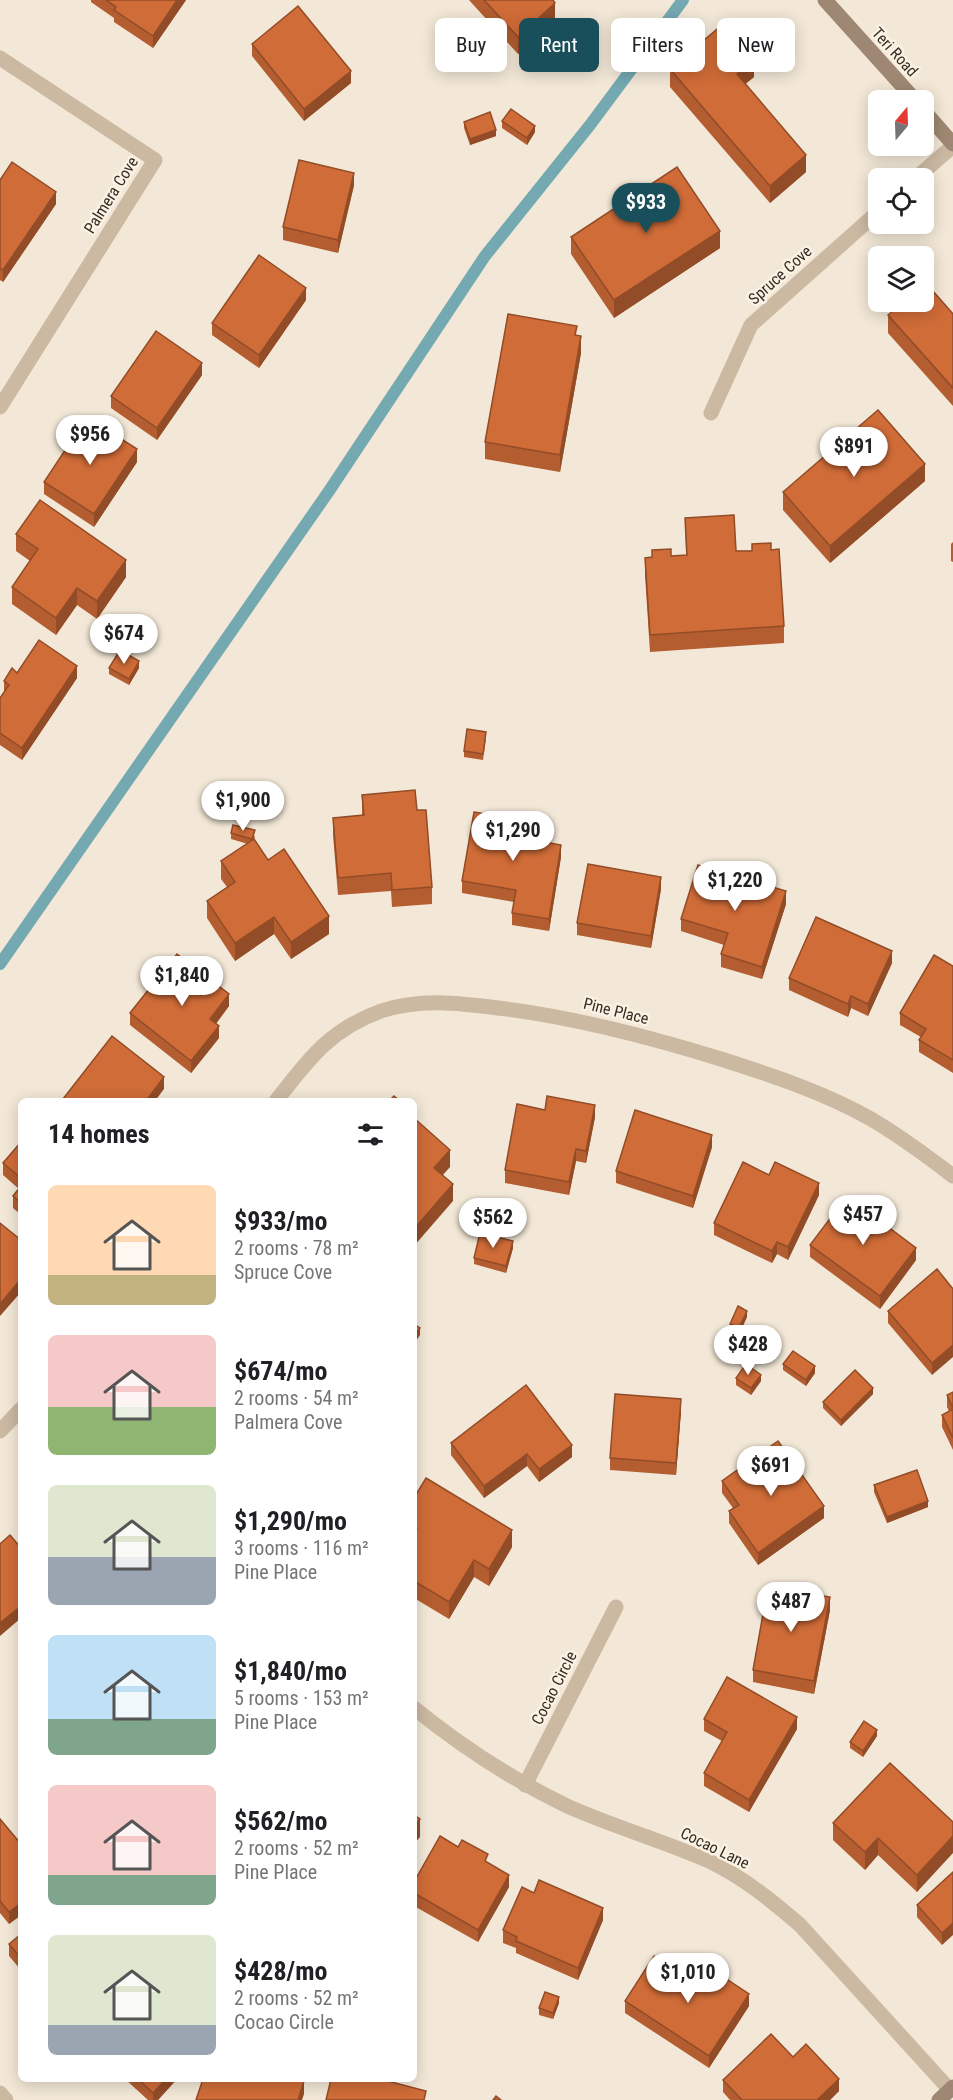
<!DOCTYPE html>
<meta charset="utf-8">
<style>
body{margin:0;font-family:"Roboto Condensed",sans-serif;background:#f6f6f6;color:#202124;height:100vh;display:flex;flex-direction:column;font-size:22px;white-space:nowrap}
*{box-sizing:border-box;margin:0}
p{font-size:20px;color:#757577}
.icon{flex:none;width:33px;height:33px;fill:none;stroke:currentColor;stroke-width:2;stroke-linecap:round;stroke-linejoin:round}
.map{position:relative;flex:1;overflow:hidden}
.sheet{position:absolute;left:18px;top:1098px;width:399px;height:984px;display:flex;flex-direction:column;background:#fff;border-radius:9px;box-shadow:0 3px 15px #0003}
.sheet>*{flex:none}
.banner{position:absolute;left:435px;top:18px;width:428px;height:54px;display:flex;gap:12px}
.needle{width:39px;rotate:19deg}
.buttons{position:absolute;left:868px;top:90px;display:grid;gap:12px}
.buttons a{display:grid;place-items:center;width:66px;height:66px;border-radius:9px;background:#fff;box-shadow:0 3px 15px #0003;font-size:30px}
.price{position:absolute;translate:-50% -51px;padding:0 14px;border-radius:21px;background:#fff;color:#222;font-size:20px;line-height:39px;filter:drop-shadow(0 2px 3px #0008)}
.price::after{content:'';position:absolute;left:50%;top:36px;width:18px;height:14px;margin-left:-9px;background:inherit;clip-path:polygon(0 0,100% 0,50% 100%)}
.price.active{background:#184f5a;color:#fff}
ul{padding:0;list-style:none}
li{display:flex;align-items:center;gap:18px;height:150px;padding:0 30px}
li span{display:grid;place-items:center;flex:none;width:168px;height:120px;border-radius:9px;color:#555}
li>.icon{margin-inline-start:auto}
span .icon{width:72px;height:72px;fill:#fffc;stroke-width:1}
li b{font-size:26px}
h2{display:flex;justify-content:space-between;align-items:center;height:72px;padding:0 30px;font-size:26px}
.tag{padding:0 21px;border-radius:9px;background:#fff;box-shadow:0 3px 15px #0003;font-size:21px;line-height:54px}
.tag.active{background:#184f5a;color:#fff}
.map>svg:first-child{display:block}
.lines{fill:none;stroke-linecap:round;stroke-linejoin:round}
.stream{stroke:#74a9b2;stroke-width:12}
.street{stroke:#ccb9a2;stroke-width:15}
.secondary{stroke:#9f8873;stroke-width:15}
.wall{fill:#b35d30}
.shaded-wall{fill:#924c27}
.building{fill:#d06c38;stroke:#924c27;stroke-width:1.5}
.labels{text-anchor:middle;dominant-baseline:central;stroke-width:5;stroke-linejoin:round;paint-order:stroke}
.street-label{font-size:16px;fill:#362c25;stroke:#faf2e3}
</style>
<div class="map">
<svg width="953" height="2100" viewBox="0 0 953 2100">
<rect width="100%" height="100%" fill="#f3e8d7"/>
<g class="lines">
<path class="stream" d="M0 964 329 491 485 256 590 125 683 0"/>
<g class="street">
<path d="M0 58 155 160 0 407"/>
<path d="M916 178 953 146"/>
<path d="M711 413 751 325 879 211"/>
<path d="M276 1101C308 1060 329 1030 381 1011 420 998 459 1003 498 1008 575 1017 650 1037 724 1060 774 1076 825 1093 871 1119 900 1136 927 1156 953 1176"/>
<path d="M0 1431 21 1409"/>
<path d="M414 1708C461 1746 513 1780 567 1806 614 1827 664 1841 711 1862 744 1878 772 1901 800 1925L950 2090"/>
<path d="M525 1785 616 1607"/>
<path d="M0 2093 6 2100"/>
</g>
<g class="secondary">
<path d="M825 0 915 100"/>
<path d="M924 111 953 144"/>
<path d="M939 2100 953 2087"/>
</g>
</g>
<g class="wall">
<path d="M91 0H186L153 48 114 22V18L91 2Z"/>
<path d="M469 0H553L555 20 518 54Z"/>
<path d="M252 44 351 83 304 121 252 56Z"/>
<path d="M670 69 754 77 745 84 806 172 770 203 670 87Z"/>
<path d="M502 121 535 132 527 145 502 128Z"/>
<path d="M464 122 496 136 470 145 464 128Z"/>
<path d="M0 180 56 204 3 282 0 280Z"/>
<path d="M354 185 338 253 283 240V227Z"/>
<path d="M571 237 720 248 614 318 571 254Z"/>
<path d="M306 300 259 368 212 335V323Z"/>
<path d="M953 314V406L888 333V315Z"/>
<path d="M577 335 581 353 560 472 485 459V442Z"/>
<path d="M202 375 157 440 111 408V396Z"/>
<path d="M137 462 94 527 44 494V482Z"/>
<path d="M925 481 830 563 783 510V492Z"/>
<path d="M685 518 736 551 771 550 784 626V643L650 652 645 575V558L652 557V550L671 556 686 555Z"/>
<path d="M16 534 126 577 97 619 77 605 56 635 12 604V587L30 561 16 551Z"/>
<path d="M953 542V562L951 561V544Z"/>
<path d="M109 668H139L129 685 109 674Z"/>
<path d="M17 673 77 678 22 760 0 745V698L4 692V681Z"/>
<path d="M486 739 483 760 464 757V751Z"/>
<path d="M362 795 417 810 432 887V904L392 907 391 891 338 895 333 835V818L362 815Z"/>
<path d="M231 833 255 836 254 840 268 860 329 934 291 959 274 934 235 961 207 918V901L227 887 221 879V861L248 844 231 839Z"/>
<path d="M532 834 531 839 561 857 549 931 512 925V913L514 902 462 893V881Z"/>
<path d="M661 889 651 948 577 935V923Z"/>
<path d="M786 904 762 979 721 967V954L724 945 681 931V919Z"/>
<path d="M892 963 868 1016 851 1008 848 1017 789 990V978Z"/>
<path d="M953 966V1073L919 1052V1040L921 1037 900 1025V1013Z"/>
<path d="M229 1006 216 1024 219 1038 191 1073 130 1025V1013Z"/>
<path d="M545 1110 595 1117 586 1163 576 1161 569 1195 505 1183V1170Z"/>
<path d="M21 1142V1215L13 1208V1196L19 1189 3 1175V1163Z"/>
<path d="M712 1147 693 1208 616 1183V1171Z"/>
<path d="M769 1175 819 1195 788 1260 777 1254 772 1263 714 1235V1223Z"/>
<path d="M810 1245 916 1260 880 1309 810 1257Z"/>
<path d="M513 1248 506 1273 474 1264V1258Z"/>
<path d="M953 1289 932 1375 888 1323V1311Z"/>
<path d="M747 1317 739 1334 730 1330V1324Z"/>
<path d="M783 1364 815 1373 806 1386 783 1370Z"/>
<path d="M736 1378 761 1381 751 1395 736 1385Z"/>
<path d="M953 1392V1450L942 1427V1415L949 1411 947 1407V1395Z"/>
<path d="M873 1394 841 1426 823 1408V1402Z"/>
<path d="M681 1411 676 1475 610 1470V1458Z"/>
<path d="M451 1443 572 1457 539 1482 527 1466 484 1498 451 1455Z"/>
<path d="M722 1481 824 1518 758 1565 729 1523V1511L733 1508 722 1493Z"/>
<path d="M874 1485 928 1507 887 1523 874 1492Z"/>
<path d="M414 1498 512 1547 489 1586 474 1577 449 1619 414 1598Z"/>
<path d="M830 1610 814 1694 753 1682V1670Z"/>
<path d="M704 1719 797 1729 749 1812 704 1786V1773L722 1741 704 1731Z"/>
<path d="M877 1736 863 1757 850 1748V1742Z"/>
<path d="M0 1819 21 1844V1915L9 1924 0 1913Z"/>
<path d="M953 1822 917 1892 878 1855 865 1870 833 1840V1823Z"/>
<path d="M953 1872 942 1945 917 1917V1905Z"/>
<path d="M414 1882 509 1887 478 1942 414 1906Z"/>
<path d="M534 1893 603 1920 578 1980 516 1953V1948L503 1943V1930Z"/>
<path d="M21 1934V1970L9 1956V1944Z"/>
<path d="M701 1987 749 2006 709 2068 625 2013V2001Z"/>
<path d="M559 2003 553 2019 539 2015V2008Z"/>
<path d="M793 2057 839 2091 830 2100H730L723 2092V2080Z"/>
<path d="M125 2079H177L158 2100H148Z"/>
</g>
<g class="shaded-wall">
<path d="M177 0H186L153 48V36Z"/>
<path d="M555 3V20L518 54V37Z"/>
<path d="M754 60V77L737 91V74Z"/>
<path d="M351 71V83L304 121V109Z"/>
<path d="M535 126V132L527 145V138Z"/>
<path d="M496 130V136L470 145V139Z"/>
<path d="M806 155V172L770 203V186Z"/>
<path d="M354 173V185L338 253V240Z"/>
<path d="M56 192V204L3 282V270Z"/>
<path d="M720 231V248L614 318V300Z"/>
<path d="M306 288V300L259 368V355Z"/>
<path d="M581 336V353L560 472V455Z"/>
<path d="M202 363V375L157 440V428Z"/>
<path d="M137 449V462L94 527V514Z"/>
<path d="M925 464V481L830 563V546Z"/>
<path d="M126 560V577L97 619V601Z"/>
<path d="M77 588V605L56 635V618Z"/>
<path d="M139 661V668L129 685V679Z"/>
<path d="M77 666V678L22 760V748Z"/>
<path d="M532 822V834L529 851V839Z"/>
<path d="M561 845V857L549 931V919Z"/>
<path d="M661 877V889L651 948V936Z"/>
<path d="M786 891V904L762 979V967Z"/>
<path d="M329 916V934L291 959V942Z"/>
<path d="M274 917V934L235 961V943Z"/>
<path d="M892 951V963L868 1016V1004Z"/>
<path d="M229 994V1006L210 1031V1019Z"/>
<path d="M851 996V1008L848 1017V1004Z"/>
<path d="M219 1026V1038L191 1073V1061Z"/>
<path d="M164 1077V1089L155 1101H146Z"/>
<path d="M595 1105V1117L586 1163V1151Z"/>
<path d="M712 1135V1147L693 1208V1196Z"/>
<path d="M576 1149V1161L569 1195V1182Z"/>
<path d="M450 1150V1167L434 1185V1168Z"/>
<path d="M819 1183V1195L788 1260V1247Z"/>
<path d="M453 1184V1201L414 1246V1229Z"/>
<path d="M513 1241V1248L506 1273V1266Z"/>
<path d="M777 1242V1254L772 1263V1251Z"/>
<path d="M916 1248V1260L880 1309V1296Z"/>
<path d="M21 1279V1292L0 1316V1304Z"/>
<path d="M747 1311V1317L739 1334V1328Z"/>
<path d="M420 1328V1335L414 1344V1337Z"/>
<path d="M953 1345V1357L932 1375V1363Z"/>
<path d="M815 1366V1373L806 1386V1380Z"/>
<path d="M761 1375V1381L751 1395V1388Z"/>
<path d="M873 1388V1394L841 1426V1420Z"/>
<path d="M681 1399V1411L676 1475V1463Z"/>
<path d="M572 1445V1457L539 1482V1469Z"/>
<path d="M527 1454V1466L484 1498V1486Z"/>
<path d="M928 1501V1507L887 1523V1517Z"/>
<path d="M824 1506V1518L758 1565V1553Z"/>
<path d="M512 1530V1547L489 1586V1569Z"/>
<path d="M474 1560V1577L449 1619V1602Z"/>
<path d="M830 1597V1610L814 1694V1681Z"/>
<path d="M21 1606V1618L0 1636V1623Z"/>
<path d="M797 1717V1729L749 1812V1800Z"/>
<path d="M877 1730V1736L863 1757V1751Z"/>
<path d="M420 1819V1837L414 1844V1827Z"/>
<path d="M953 1836V1853L917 1892V1875Z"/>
<path d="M878 1838V1855L865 1870V1852Z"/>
<path d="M509 1875V1887L478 1942V1930Z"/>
<path d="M21 1903V1915L9 1924V1912Z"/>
<path d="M603 1908V1920L578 1980V1968Z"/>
<path d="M953 1923V1935L942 1945V1933Z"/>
<path d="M749 1994V2006L709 2068V2056Z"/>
<path d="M559 1997V2003L553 2019V2013Z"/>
<path d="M166 2079H177L158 2100H153V2093Z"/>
<path d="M839 2079V2091L830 2100H817Z"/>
<path d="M304 2081V2094L302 2100H298Z"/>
</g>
<g class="building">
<path d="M106 0H177L153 36 114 10 116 7Z"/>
<path d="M484 0H553L555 3 518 37Z"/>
<path d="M298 6 351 71 304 109 252 44Z"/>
<path d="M723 24 754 60 737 74 806 155 770 186 670 69Z"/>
<path d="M511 109 535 126 527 138 502 121Z"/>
<path d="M490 112 496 130 470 139 464 122Z"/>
<path d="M299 160 354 173 338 240 283 227Z"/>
<path d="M12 162 56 192 3 270 0 268V180Z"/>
<path d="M677 167 720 231 614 300 571 237Z"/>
<path d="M259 255 306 288 259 355 212 323Z"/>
<path d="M925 282 953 314V388L888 315 904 302H924V283Z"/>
<path d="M508 314 577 326 575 335 581 336 560 455 485 442Z"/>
<path d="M156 331 202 363 157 428 111 396Z"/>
<path d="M878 410 925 464 830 546 783 492Z"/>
<path d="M87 417 137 449 94 514 44 482Z"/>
<path d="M40 500 126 560 97 601 77 588 56 618 12 587 38 549 16 534Z"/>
<path d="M734 515 736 551H752V544L771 543V550L779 549 784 626 650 635 645 558 652 557V550L671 549V556L687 555 685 518Z"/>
<path d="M39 640 77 666 22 748 0 733V698L9 685 4 681 12 668 17 673Z"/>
<path d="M120 650 139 661 129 679 109 668Z"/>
<path d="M467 729 486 732 483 754 464 751Z"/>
<path d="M415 790 417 810H426L432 887 392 890 391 873 338 878 333 818 364 815 362 795Z"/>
<path d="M474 812 532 822 529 839 561 845 549 919 512 913 516 890 462 881Z"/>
<path d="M233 825 255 830 252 839 231 833Z"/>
<path d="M254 839 268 860 284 849 329 916 291 942 274 917 235 943 207 901 235 882 221 861Z"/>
<path d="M588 864 661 877 651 936 577 923Z"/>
<path d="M698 865 786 891 762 967 721 954 728 933 681 919Z"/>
<path d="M816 917 892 951 868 1004 851 996 848 1004 789 978Z"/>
<path d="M177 954 229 994 210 1019 219 1026 191 1061 130 1013Z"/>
<path d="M934 955 953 966V1060L919 1040 926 1029 900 1013Z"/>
<path d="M112 1036 164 1077 146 1101H65L63 1099Z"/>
<path d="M394 1096 400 1101H389Z"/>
<path d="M547 1096 595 1105 586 1151 576 1149 569 1182 505 1170 517 1104 545 1110Z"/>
<path d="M635 1110 712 1135 693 1196 616 1171Z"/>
<path d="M414 1118 450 1150 434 1168 453 1184 414 1229Z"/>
<path d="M21 1142V1178L3 1163Z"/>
<path d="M743 1162 769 1175 775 1162 819 1183 788 1247 777 1242 772 1251 714 1223Z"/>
<path d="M21 1186V1203L13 1196Z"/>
<path d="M847 1196 916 1248 880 1296 810 1245Z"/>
<path d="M0 1223 21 1240V1279L0 1304Z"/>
<path d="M480 1233 513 1241 506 1266 474 1258Z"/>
<path d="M937 1269 953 1289V1345L932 1363 888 1311Z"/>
<path d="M738 1306 747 1311 739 1328 730 1324Z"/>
<path d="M414 1324 420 1328 414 1337Z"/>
<path d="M793 1351 815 1366 806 1380 783 1364Z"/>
<path d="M746 1364 761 1375 751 1388 736 1378Z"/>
<path d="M855 1370 873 1388 841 1420 823 1402Z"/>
<path d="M526 1385 572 1445 539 1469 527 1454 484 1486 451 1443Z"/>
<path d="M953 1392V1408L947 1395Z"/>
<path d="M615 1394 681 1399 676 1463 610 1458Z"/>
<path d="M953 1409V1438L942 1415Z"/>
<path d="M778 1441 824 1506 758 1553 729 1511 739 1505 722 1481Z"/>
<path d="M917 1470 928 1501 887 1517 874 1485Z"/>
<path d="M426 1478 512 1530 489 1569 474 1560 449 1602 414 1581V1534L417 1529 414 1527V1498Z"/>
<path d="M10 1535 21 1548V1606L0 1623V1544Z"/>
<path d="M768 1586 830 1597 814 1681 753 1670Z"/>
<path d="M727 1677 797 1717 749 1800 704 1773 727 1732 704 1719Z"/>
<path d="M864 1721 877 1730 863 1751 850 1742Z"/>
<path d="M890 1763 953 1822V1836L917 1875 878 1838 865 1852 833 1823Z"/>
<path d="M414 1815 420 1819 414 1827Z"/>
<path d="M0 1819 21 1844V1903L9 1912 0 1901Z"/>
<path d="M440 1836 458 1847 462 1840 488 1854 485 1861 509 1875 478 1930 414 1893V1882Z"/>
<path d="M953 1872V1923L942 1933 917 1905Z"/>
<path d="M539 1880 603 1908 578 1968 516 1941 517 1937 503 1930 522 1887 534 1893Z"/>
<path d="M21 1934V1958L9 1944Z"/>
<path d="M654 1956 701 1987 713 1970 749 1994 709 2056 625 2001Z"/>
<path d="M545 1992 559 1997 553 2013 539 2008Z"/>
<path d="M771 2034 793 2057 806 2044 839 2079 817 2100H742L723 2080Z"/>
<path d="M138 2079H166L153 2093Z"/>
<path d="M203 2079H297L304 2081 298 2100H196Z"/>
<path d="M331 2079H380L426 2091 424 2100H326Z"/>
<path d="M496 2096 501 2100H493Z"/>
</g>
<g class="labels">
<g class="street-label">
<text transform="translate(895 52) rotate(48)">Teri Road</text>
<text transform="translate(111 195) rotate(-58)">Palmera Cove</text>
<text transform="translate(780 275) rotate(-42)">Spruce Cove</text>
<text transform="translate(616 1011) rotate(14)">Pine Place</text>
<text transform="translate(554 1688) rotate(-63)">Cocao Circle</text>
<text transform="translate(715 1848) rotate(26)">Cocao Lane</text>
</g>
</g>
</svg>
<div class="buttons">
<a><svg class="needle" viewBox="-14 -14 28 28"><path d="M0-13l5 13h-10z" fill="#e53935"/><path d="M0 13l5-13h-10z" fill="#757577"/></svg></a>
<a><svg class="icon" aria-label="locate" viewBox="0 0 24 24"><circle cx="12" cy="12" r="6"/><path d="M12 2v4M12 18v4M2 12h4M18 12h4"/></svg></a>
<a><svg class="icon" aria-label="layers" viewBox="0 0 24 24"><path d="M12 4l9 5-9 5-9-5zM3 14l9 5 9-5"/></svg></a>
</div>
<b class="price active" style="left:646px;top:234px">$933</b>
<b class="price" style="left:90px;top:466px">$956</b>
<b class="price" style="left:854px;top:478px">$891</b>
<b class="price" style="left:124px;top:665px">$674</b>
<b class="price" style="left:243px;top:832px">$1,900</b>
<b class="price" style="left:513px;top:862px">$1,290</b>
<b class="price" style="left:735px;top:912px">$1,220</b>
<b class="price" style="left:182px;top:1007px">$1,840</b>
<b class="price" style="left:863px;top:1246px">$457</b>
<b class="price" style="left:493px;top:1249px">$562</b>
<b class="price" style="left:748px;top:1376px">$428</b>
<b class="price" style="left:771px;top:1497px">$691</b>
<b class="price" style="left:791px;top:1633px">$487</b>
<b class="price" style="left:688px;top:2004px">$1,010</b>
<div class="banner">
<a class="tag">Buy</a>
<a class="tag active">Rent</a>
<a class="tag">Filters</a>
<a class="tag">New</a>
</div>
<section class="sheet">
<h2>14 homes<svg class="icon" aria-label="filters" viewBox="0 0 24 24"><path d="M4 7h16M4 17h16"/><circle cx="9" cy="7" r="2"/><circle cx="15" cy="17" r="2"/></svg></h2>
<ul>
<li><span style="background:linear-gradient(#ffd9b3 75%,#c2b280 0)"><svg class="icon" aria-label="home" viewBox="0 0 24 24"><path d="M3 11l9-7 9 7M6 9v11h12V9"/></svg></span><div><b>$933/mo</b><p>2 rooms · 78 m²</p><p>Spruce Cove</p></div></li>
<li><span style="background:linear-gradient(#f6c9c9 60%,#8fb573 0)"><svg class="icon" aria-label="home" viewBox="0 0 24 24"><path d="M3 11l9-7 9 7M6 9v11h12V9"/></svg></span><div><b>$674/mo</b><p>2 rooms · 54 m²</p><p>Palmera Cove</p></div></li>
<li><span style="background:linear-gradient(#dfe7d0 60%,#9aa5b1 0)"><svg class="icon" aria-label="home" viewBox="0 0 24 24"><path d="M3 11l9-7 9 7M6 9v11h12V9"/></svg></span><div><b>$1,290/mo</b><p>3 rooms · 116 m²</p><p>Pine Place</p></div></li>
<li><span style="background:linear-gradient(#bfe0f5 70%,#7fa58c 0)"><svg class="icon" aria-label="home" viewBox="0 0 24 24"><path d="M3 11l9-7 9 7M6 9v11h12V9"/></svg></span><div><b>$1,840/mo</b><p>5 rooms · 153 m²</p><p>Pine Place</p></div></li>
<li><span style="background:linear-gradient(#f6c9c9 75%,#7fa58c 0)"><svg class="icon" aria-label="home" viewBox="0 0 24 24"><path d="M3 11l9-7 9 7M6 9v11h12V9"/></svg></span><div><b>$562/mo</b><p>2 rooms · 52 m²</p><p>Pine Place</p></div></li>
<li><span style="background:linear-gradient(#dfe7d0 75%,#9aa5b1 0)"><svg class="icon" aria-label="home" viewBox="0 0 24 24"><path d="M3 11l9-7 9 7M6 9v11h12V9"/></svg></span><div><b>$428/mo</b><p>2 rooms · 52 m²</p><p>Cocao Circle</p></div></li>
</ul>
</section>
</div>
